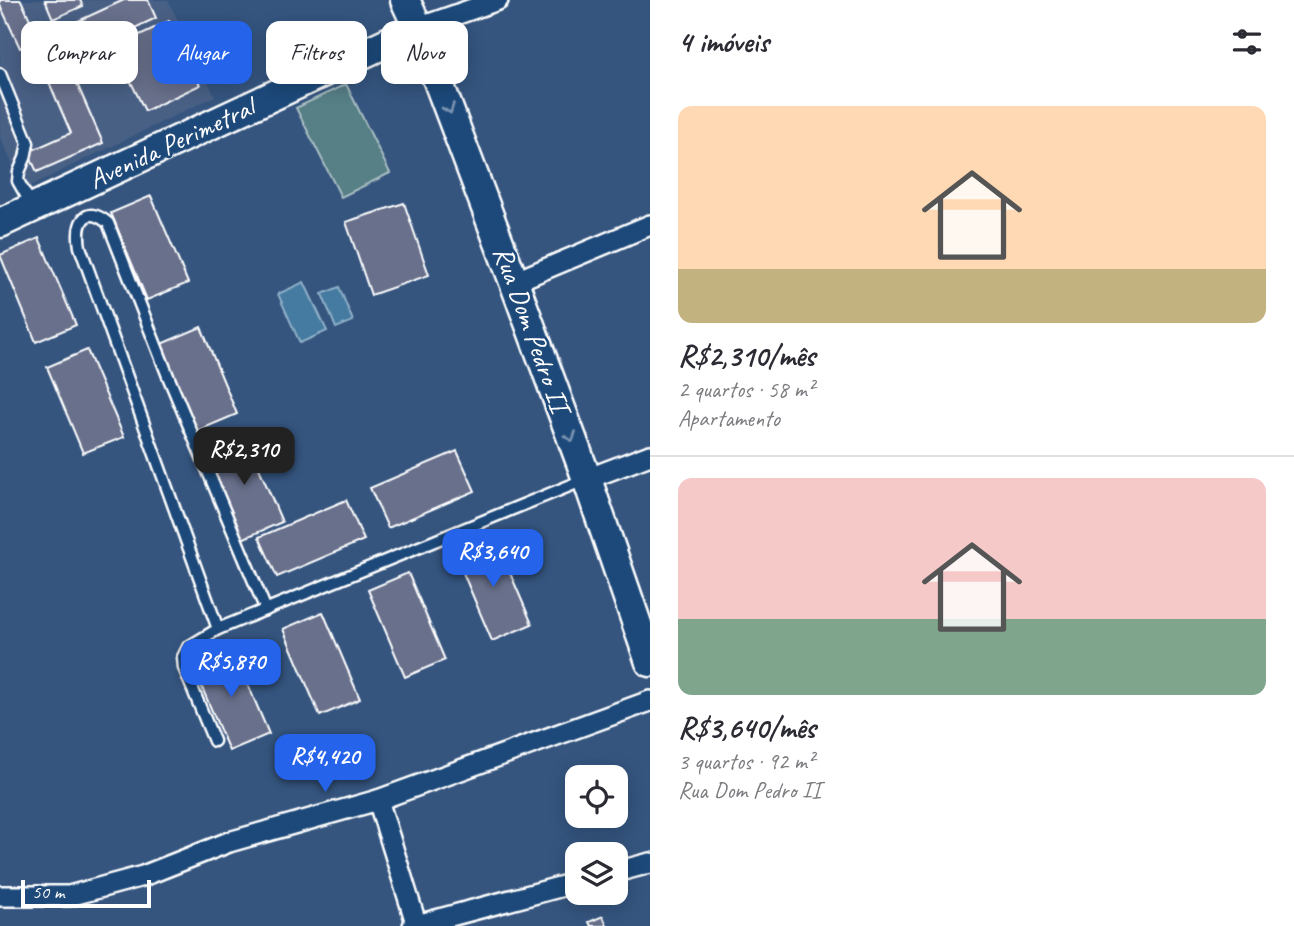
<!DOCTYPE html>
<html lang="pt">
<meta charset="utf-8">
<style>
body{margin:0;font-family:Caveat,sans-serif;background:#f7f7f7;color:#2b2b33;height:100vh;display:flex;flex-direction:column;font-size:26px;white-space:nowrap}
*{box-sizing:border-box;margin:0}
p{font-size:23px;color:#7c7c81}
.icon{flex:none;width:38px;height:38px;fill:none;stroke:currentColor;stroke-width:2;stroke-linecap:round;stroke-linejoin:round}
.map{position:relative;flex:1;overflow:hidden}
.details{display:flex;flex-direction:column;background:#fff;width:644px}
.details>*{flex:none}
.banner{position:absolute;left:21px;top:21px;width:523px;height:63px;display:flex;gap:14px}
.buttons{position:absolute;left:565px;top:765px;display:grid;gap:14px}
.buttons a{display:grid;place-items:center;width:63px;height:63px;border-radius:14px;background:#fff;box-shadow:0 4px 18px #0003;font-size:35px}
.scale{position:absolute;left:21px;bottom:18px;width:130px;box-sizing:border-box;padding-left:7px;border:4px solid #fff;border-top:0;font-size:19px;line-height:24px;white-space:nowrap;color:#fff;-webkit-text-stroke:5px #1f4a7a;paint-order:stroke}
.price{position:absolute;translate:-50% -60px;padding:0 16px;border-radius:14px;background:#2563eb;color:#fff;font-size:23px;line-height:46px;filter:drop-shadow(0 2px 4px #0008)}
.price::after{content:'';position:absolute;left:50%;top:42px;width:21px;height:16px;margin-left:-10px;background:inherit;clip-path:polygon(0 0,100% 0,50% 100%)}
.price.selected{background:#222;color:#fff}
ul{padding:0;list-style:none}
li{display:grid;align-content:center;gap:14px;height:371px;padding:0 28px}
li+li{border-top:2px solid #e1e1e2}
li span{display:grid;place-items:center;height:217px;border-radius:14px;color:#555}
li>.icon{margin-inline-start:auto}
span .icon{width:126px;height:126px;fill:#fffc;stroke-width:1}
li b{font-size:30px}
h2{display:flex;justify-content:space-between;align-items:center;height:84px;padding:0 28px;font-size:30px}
.pill{padding:0 24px;border-radius:14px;background:#fff;box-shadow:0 4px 18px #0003;font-size:24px;line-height:63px}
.pill.selected{background:#2563eb;color:#fff}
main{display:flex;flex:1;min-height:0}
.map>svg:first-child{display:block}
.built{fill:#486085}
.green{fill:#567f86;stroke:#aabfc2;stroke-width:2}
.water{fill:#447aa1;stroke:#8fafc7;stroke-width:2}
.building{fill:#686f8b;stroke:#fff;stroke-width:2}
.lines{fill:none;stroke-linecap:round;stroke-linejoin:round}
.lane-casing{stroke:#fff;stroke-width:15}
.street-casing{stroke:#fff;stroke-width:24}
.secondary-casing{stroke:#fff;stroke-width:33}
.lane{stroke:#1f4a7a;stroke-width:10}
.street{stroke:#1f4a7a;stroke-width:19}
.secondary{stroke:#1f4a7a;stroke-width:28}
.oneway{stroke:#7992af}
.labels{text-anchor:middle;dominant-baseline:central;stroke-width:5;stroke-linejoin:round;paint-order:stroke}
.street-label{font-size:28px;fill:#fff;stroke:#1f4a7a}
</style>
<main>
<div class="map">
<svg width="650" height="926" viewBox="0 0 650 926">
<rect width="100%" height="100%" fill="#35557f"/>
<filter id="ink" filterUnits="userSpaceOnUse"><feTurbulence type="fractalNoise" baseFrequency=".0143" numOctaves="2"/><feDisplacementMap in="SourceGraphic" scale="14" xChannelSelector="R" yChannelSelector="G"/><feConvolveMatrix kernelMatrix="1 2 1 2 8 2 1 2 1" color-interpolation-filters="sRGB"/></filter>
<g filter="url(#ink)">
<path class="built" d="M0 0H168L215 96 24 189 0 137Z"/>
<path class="green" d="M346 84 390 173 341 197 296 108Z"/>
<g class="water">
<path d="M304 282 327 331 300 343 278 294Z"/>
<path d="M339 287 353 321 336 328 322 294Z"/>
</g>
<g class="building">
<path d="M0 0H21L39 39 20 48 0 5Z"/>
<path d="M45 0H80L83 6 53 19Z"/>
<path d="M124 0H148L156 18 39 73 26 45Z"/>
<path d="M169 21 200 85 145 111 114 47Z"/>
<path d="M71 70 103 143 37 172 28 152 71 133 48 80Z"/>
<path d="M151 196 188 283 147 300 111 213Z"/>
<path d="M404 203 429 275 371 295 346 222Z"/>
<path d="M39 238 76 325 36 342 0 255Z"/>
<path d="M201 327 237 414 197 431 161 344Z"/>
<path d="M87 350 124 437 83 453 47 367Z"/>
<path d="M245 435 282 522 242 539 205 452Z"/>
<path d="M457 451 475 491 388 528 370 488Z"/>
<path d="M346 500 364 540 277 577 259 537Z"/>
<path d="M495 538 532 624 492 641 455 554Z"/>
<path d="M408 573 445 660 405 677 368 590Z"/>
<path d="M323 612 360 699 320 716 283 629Z"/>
<path d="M232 647 269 734 229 751 192 664Z"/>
<path d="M603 916 607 926H591L589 922Z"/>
</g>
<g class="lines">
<g class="lane-casing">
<g id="lane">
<path d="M0 74 28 143 25 158 19 172 18 181 31 204"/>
<path d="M218 629 80 247C76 224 84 203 108 223L168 376 266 610"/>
<path d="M214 741 184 668 183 657 188 647 218 629 584 480"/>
</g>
</g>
<g class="street-casing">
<g id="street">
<path d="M418 28 498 0"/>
<path d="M514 282 650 225"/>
<path d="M587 479 650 455"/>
<path d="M378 800 417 926"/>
<path d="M616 872 650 863"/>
<path d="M0 896H69L143 876 229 842 378 800 650 701"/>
<path d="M413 926 578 882"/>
</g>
</g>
<g class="secondary-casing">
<g id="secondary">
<path d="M405 0 418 28 514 282 587 479 650 662"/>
<path d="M0 223 418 28"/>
</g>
</g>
<use href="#lane" class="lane"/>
<use href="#street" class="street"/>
<use href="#secondary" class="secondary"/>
</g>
<defs><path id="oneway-chevron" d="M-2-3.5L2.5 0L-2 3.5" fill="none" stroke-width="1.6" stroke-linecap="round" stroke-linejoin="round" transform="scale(1.75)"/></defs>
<g class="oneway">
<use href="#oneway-chevron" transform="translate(449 109) rotate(69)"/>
<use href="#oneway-chevron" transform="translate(571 437) rotate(70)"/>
</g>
</g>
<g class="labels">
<g class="street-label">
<text transform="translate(171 143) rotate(-25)">Avenida Perimetral</text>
<text transform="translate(532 329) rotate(70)">Rua Dom Pedro II</text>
</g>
</g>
</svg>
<div class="buttons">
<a><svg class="icon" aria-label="locate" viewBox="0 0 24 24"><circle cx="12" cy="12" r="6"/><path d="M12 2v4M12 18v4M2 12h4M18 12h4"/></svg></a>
<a><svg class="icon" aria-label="layers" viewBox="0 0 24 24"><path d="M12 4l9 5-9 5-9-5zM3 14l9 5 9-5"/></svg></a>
</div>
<div class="scale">50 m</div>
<b class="price selected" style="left:244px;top:487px">R$2,310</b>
<b class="price" style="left:493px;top:589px">R$3,640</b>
<b class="price" style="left:231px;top:699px">R$5,870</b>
<b class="price" style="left:325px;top:794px">R$4,420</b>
<div class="banner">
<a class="pill">Comprar</a>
<a class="pill selected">Alugar</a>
<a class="pill">Filtros</a>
<a class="pill">Novo</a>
</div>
</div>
<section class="details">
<h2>4 imóveis<svg class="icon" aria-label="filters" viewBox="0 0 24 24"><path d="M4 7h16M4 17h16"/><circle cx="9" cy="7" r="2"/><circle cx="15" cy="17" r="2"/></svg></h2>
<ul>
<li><span style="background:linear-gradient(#ffd9b3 75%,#c2b280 0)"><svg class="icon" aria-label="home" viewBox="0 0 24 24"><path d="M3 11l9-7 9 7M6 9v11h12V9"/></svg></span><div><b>R$2,310/mês</b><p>2 quartos · 58 m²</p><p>Apartamento</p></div></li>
<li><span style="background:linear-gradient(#f6c9c9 65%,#7fa58c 0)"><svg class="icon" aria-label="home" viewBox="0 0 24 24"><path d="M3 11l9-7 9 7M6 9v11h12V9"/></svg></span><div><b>R$3,640/mês</b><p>3 quartos · 92 m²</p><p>Rua Dom Pedro II</p></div></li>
</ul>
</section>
</main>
